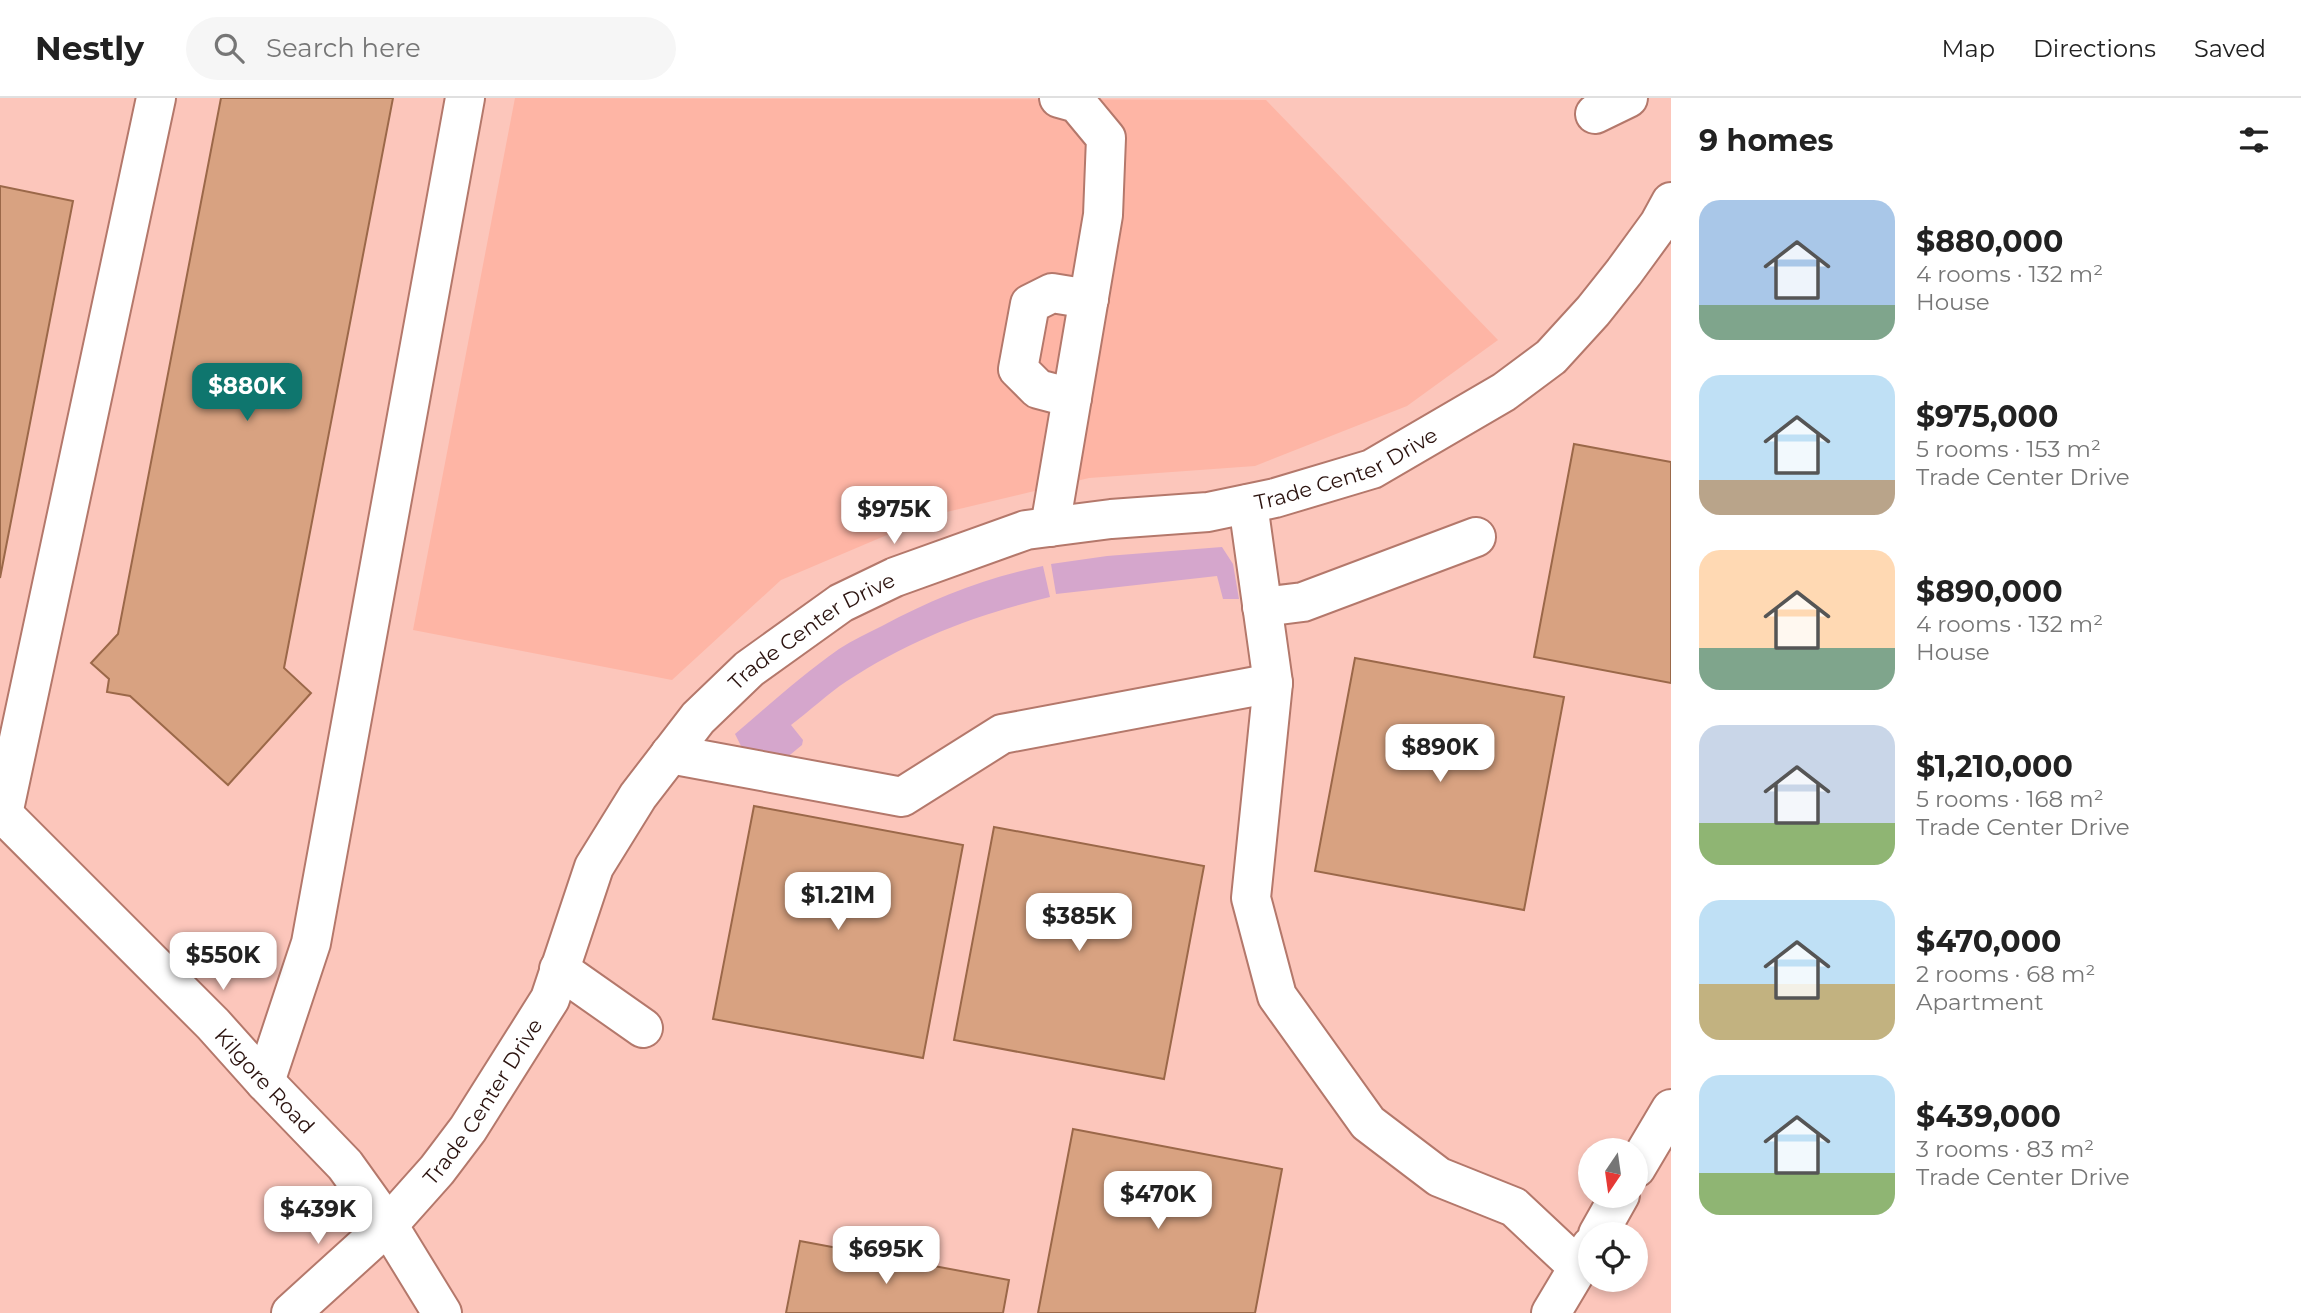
<!DOCTYPE html>
<meta charset="utf-8">
<style>
body{margin:0;font-family:Montserrat,sans-serif;background:#f6f6f6;color:#222;height:100vh;display:flex;flex-direction:column;font-size:26px;white-space:nowrap}
*{box-sizing:border-box;margin:0}
p{font-size:23px;color:#767676}
.icon{flex:none;width:38px;height:38px;fill:none;stroke:currentColor;stroke-width:2;stroke-linecap:round;stroke-linejoin:round}
.map{position:relative;flex:1;overflow:hidden}
.details{display:flex;flex-direction:column;background:#fff;width:630px}
.details>*{flex:none}
.needle{width:46px;rotate:193deg}
.tools{position:absolute;left:1578px;top:1040px;display:grid;gap:14px}
.tools a{display:grid;place-items:center;width:70px;height:70px;border-radius:50%;background:#fff;box-shadow:0 4px 10px #0003;font-size:35px}
.price{position:absolute;translate:-50% -60px;padding:0 16px;border-radius:14px;background:#fff;color:#222;font-size:23px;line-height:46px;filter:drop-shadow(0 2px 4px #0008)}
.price::after{content:'';position:absolute;left:50%;top:42px;width:21px;height:16px;margin-left:-10px;background:inherit;clip-path:polygon(0 0,100% 0,50% 100%)}
.price.selected{background:#0f766e;color:#fff}
ul{padding:0;list-style:none}
li{display:flex;align-items:center;gap:21px;height:175px;padding:0 28px}
li span{display:grid;place-items:center;flex:none;width:196px;height:140px;border-radius:21px;color:#555}
li>.icon{margin-inline-start:auto}
span .icon{width:84px;height:84px;fill:#fffc;stroke-width:1}
li b{font-size:30px}
h2{display:flex;justify-content:space-between;align-items:center;height:84px;padding:0 28px;font-size:30px}
header{display:flex;align-items:center;gap:42px;box-sizing:border-box;height:98px;padding:0 35px;background:#fff;border-bottom:2px solid #e0e0e0}
header strong{font-size:33px}
nav{display:flex;gap:38px;margin-inline-start:auto;font-size:24px}
.search{width:490px;height:63px;background:#f6f6f6;display:flex;align-items:center;gap:18px;box-sizing:border-box;padding:0 24px;border-radius:38px;color:#767676;font-size:26px}
main{display:flex;flex:1;min-height:0}
.map>svg:first-child{display:block}
.built{fill:#feb5a5}
.green{fill:#d5a6cc}
.building{fill:#d8a281;stroke:#9b6849;stroke-width:2}
.lines{fill:none;stroke-linecap:round;stroke-linejoin:round}
.minor-casing{stroke:#b4786b;stroke-width:42}
.minor{stroke:#fff;stroke-width:38}
.labels{text-anchor:middle;dominant-baseline:central;stroke-width:5;stroke-linejoin:round;paint-order:stroke}
.street-label{font-size:21px;fill:#2b130f;stroke:#fbf4f2}
</style>
<header>
<strong>Nestly</strong>
<div class="search"><svg class="icon" aria-label="search" viewBox="0 0 24 24"><circle cx="10" cy="10" r="6"/><path d="M15 15l6 6"/></svg>Search here</div>
<nav><a>Map</a><a>Directions</a><a>Saved</a></nav>
</header>
<main>
<div class="map">
<svg width="1671" height="1215" viewBox="0 0 1671 1215">
<rect width="100%" height="100%" fill="#fcc6bb"/>
<path class="built" d="M515 0 1266 2 1498 242 1407 308 1255 368 1089 380 934 417 781 482 672 582 413 532Z"/>
<g class="green">
<path d="M1222 449 1233 466 1239 501H1223L1217 478 1056 496 1051 466 1107 458Z"/>
<path d="M1043 468 1050 499C977 516 909 542 847 583 827 596 810 613 791 627L803 642 802 647 785 661 743 652 735 636C769 607 802 577 839 551 853 542 868 535 882 528 934 500 985 480 1043 468Z"/>
</g>
<g class="building">
<path d="M221 0H393L284 570 311 595 228 687 130 598 107 594 109 581 91 565 118 536Z"/>
<path d="M0 88 73 103 0 480Z"/>
<path d="M1574 346 1671 364V585L1534 559Z"/>
<path d="M1355 560 1564 599 1524 812 1315 773Z"/>
<path d="M754 708 963 747 923 960 713 921Z"/>
<path d="M994 729 1204 768 1164 981 954 942Z"/>
<path d="M1073 1031 1282 1071 1255 1215H1038Z"/>
<path d="M800 1143 1009 1182 1003 1215H786Z"/>
</g>
<g class="lines">
<g class="minor-casing">
<g id="minor">
<path d="M1595 16 1628 0"/>
<path d="M1072 300 1038 291 1018 271 1030 206 1052 195 1089 201"/>
<path d="M1248 406 1273 585 1251 800 1277 898 1368 1025 1439 1079 1514 1109 1578 1169"/>
<path d="M1050 429 1103 117 1106 40 1077 5 1059 0"/>
<path d="M1262 509 1303 504 1476 439"/>
<path d="M670 656 902 699 1002 636 1273 585"/>
<path id="s1" d="M0 713 213 926 265 984 345 1067 388 1127 442 1215"/>
<path d="M3 716 156 0"/>
<path d="M559 871 643 930"/>
<path d="M265 984 311 845 465 0"/>
<path d="M1636 1070 1671 1011"/>
<path d="M1598 1136 1620 1097"/>
<path id="s2" d="M291 1215 388 1127 437 1072 468 1031 550 901 594 769 638 698 698 620 749 571 841 505 895 479 1026 432 1111 421 1208 414 1275 400 1372 371 1504 294 1551 259 1593 213 1624 174 1659 126 1671 104"/>
<path d="M1551 1215 1591 1148"/>
</g>
</g>
<use href="#minor" class="minor"/>
</g>
<g class="labels">
<g class="street-label">
<text stroke="none"><textPath href="#s2" startOffset="1442">Trade Center Drive</textPath></text>
<text stroke="none"><textPath href="#s2" startOffset="875">Trade Center Drive</textPath></text>
<text stroke="none"><textPath href="#s1" startOffset="378">Kilgore Road</textPath></text>
<text stroke="none"><textPath href="#s2" startOffset="287">Trade Center Drive</textPath></text>
</g>
</g>
</svg>
<div class="tools">
<a><svg class="needle" viewBox="-14 -14 28 28"><path d="M0-13l5 13h-10z" fill="#e53935"/><path d="M0 13l5-13h-10z" fill="#767676"/></svg></a>
<a><svg class="icon" aria-label="locate" viewBox="0 0 24 24"><circle cx="12" cy="12" r="6"/><path d="M12 2v4M12 18v4M2 12h4M18 12h4"/></svg></a>
</div>
<b class="price selected" style="left:247px;top:325px">$880K</b>
<b class="price" style="left:894px;top:448px">$975K</b>
<b class="price" style="left:1440px;top:686px">$890K</b>
<b class="price" style="left:838px;top:834px">$1.21M</b>
<b class="price" style="left:1079px;top:855px">$385K</b>
<b class="price" style="left:223px;top:894px">$550K</b>
<b class="price" style="left:1158px;top:1133px">$470K</b>
<b class="price" style="left:318px;top:1148px">$439K</b>
<b class="price" style="left:886px;top:1188px">$695K</b>
</div>
<section class="details">
<h2>9 homes<svg class="icon" aria-label="filters" viewBox="0 0 24 24"><path d="M4 7h16M4 17h16"/><circle cx="9" cy="7" r="2"/><circle cx="15" cy="17" r="2"/></svg></h2>
<ul>
<li><span style="background:linear-gradient(#a9c7e8 75%,#7fa58c 0)"><svg class="icon" aria-label="home" viewBox="0 0 24 24"><path d="M3 11l9-7 9 7M6 9v11h12V9"/></svg></span><div><b>$880,000</b><p>4 rooms · 132 m²</p><p>House</p></div></li>
<li><span style="background:linear-gradient(#bfe0f5 75%,#b9a48a 0)"><svg class="icon" aria-label="home" viewBox="0 0 24 24"><path d="M3 11l9-7 9 7M6 9v11h12V9"/></svg></span><div><b>$975,000</b><p>5 rooms · 153 m²</p><p>Trade Center Drive</p></div></li>
<li><span style="background:linear-gradient(#ffd9b3 70%,#7fa58c 0)"><svg class="icon" aria-label="home" viewBox="0 0 24 24"><path d="M3 11l9-7 9 7M6 9v11h12V9"/></svg></span><div><b>$890,000</b><p>4 rooms · 132 m²</p><p>House</p></div></li>
<li><span style="background:linear-gradient(#c9d6e8 70%,#8fb573 0)"><svg class="icon" aria-label="home" viewBox="0 0 24 24"><path d="M3 11l9-7 9 7M6 9v11h12V9"/></svg></span><div><b>$1,210,000</b><p>5 rooms · 168 m²</p><p>Trade Center Drive</p></div></li>
<li><span style="background:linear-gradient(#bfe0f5 60%,#c2b280 0)"><svg class="icon" aria-label="home" viewBox="0 0 24 24"><path d="M3 11l9-7 9 7M6 9v11h12V9"/></svg></span><div><b>$470,000</b><p>2 rooms · 68 m²</p><p>Apartment</p></div></li>
<li><span style="background:linear-gradient(#bfe0f5 70%,#8fb573 0)"><svg class="icon" aria-label="home" viewBox="0 0 24 24"><path d="M3 11l9-7 9 7M6 9v11h12V9"/></svg></span><div><b>$439,000</b><p>3 rooms · 83 m²</p><p>Trade Center Drive</p></div></li>
</ul>
</section>
</main>
